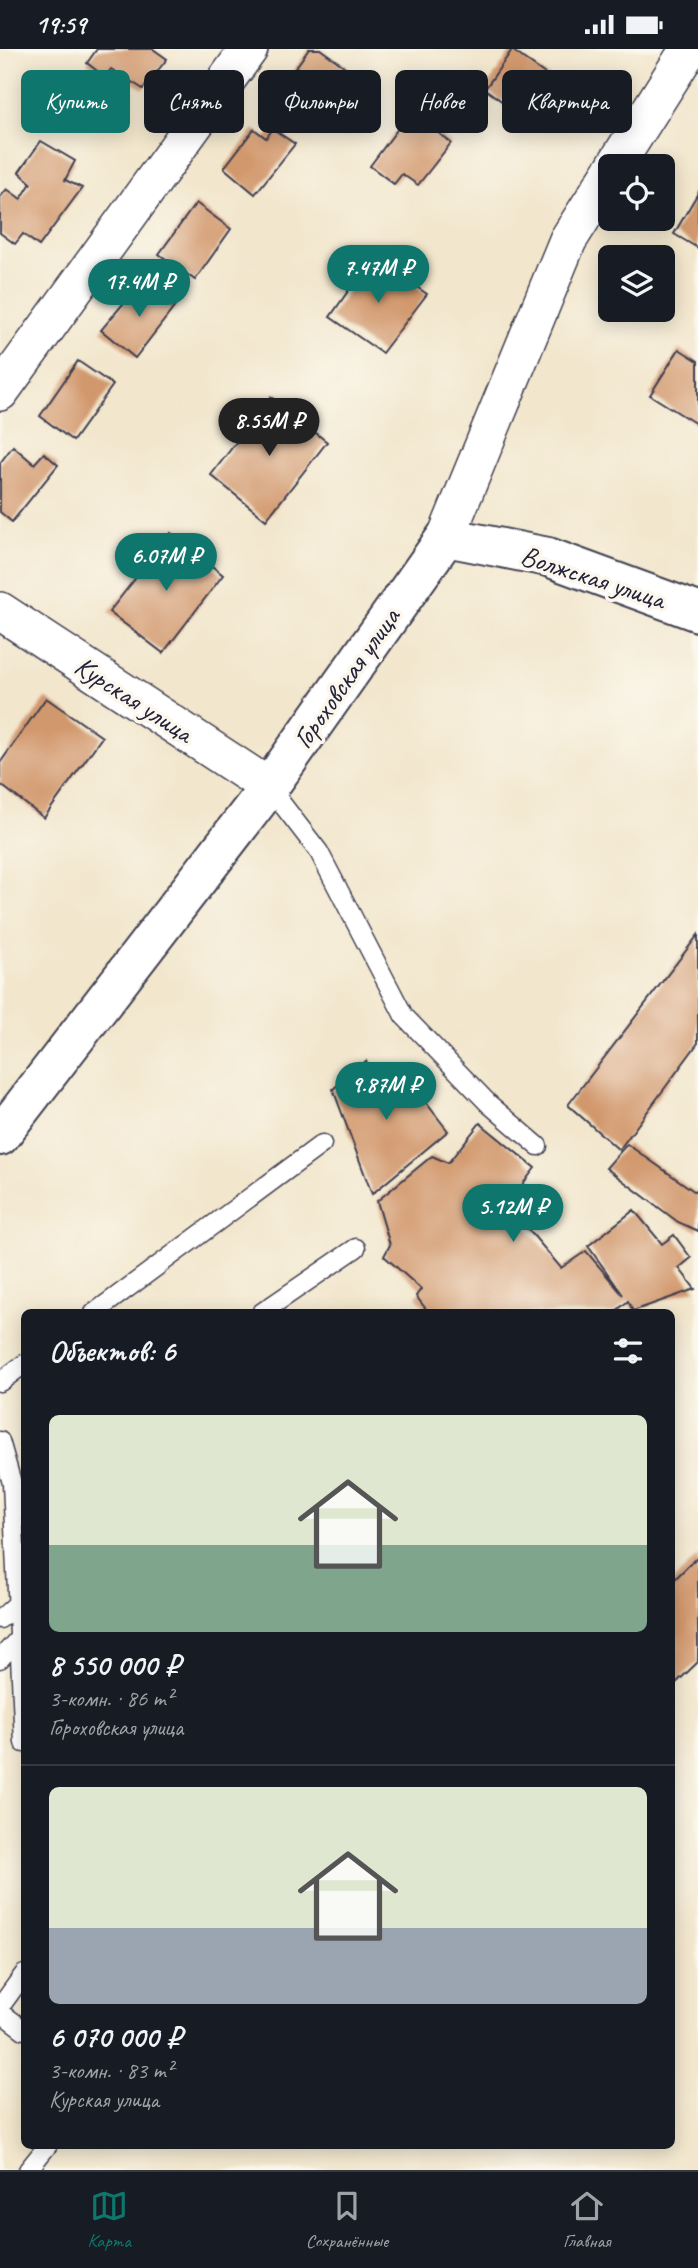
<!DOCTYPE html>
<html lang="ru">
<meta charset="utf-8">
<style>
body{margin:0;font-family:Caveat,sans-serif;background:#242831;color:#f1f3f6;height:100vh;display:flex;flex-direction:column;font-size:26px;white-space:nowrap}
*{box-sizing:border-box;margin:0}
p{font-size:23px;color:#9ea1a6}
.icon{flex:none;width:38px;height:38px;fill:none;stroke:currentColor;stroke-width:2;stroke-linecap:round;stroke-linejoin:round}
.map{position:relative;flex:1;overflow:hidden}
.details{position:absolute;left:21px;top:1260px;width:654px;height:840px;display:flex;flex-direction:column;background:#171b24;border-radius:10px;box-shadow:0 4px 18px #0003}
.details>*{flex:none}
.guide{position:absolute;left:21px;top:21px;width:656px;height:63px;display:flex;gap:14px}
.controls{position:absolute;left:598px;top:105px;display:grid;gap:14px}
.controls a{display:grid;place-items:center;width:77px;height:77px;border-radius:10px;background:#171b24;box-shadow:0 4px 18px #0003;font-size:35px}
.price{position:absolute;translate:-50% -60px;padding:0 16px;border-radius:24px;background:#0f766e;color:#fff;font-size:23px;line-height:46px;filter:drop-shadow(0 2px 4px #0008)}
.price::after{content:'';position:absolute;left:50%;top:42px;width:21px;height:16px;margin-left:-10px;background:inherit;clip-path:polygon(0 0,100% 0,50% 100%)}
.price.on{background:#222;color:#fff}
ul{padding:0;list-style:none}
li{display:grid;align-content:center;gap:14px;height:371px;padding:0 28px}
li+li{border-top:2px solid #363941}
li span{display:grid;place-items:center;height:217px;border-radius:10px;color:#555}
li>.icon{margin-inline-start:auto}
span .icon{width:126px;height:126px;fill:#fffc;stroke-width:1}
li b{font-size:30px}
h2{display:flex;justify-content:space-between;align-items:center;height:84px;padding:0 28px;font-size:30px}
.pill{padding:0 24px;border-radius:10px;background:#171b24;box-shadow:0 4px 18px #0003;font-size:24px;line-height:63px}
.pill.on{background:#0f766e;color:#fff}
.status{display:flex;justify-content:space-between;align-items:center;height:49px;padding:0 35px;background:#171b24;direction:ltr}
.status svg{height:19px;fill:currentColor}
.tab-bar{display:flex;justify-content:space-around;align-items:center;height:98px;border-top:2px solid #363941;background:#171b24;font-size:19px;color:#9ea1a6}
.tab-bar a{display:grid;justify-items:center;gap:4px}
.tab-bar .on{color:#0f766e}
.map>svg:first-child{display:block}
.building{fill:#d2986d}
.lines{fill:none;stroke-linecap:round;stroke-linejoin:round}
.service-casing{stroke:#413f51;stroke-width:21}
.minor-casing{stroke:#413f51;stroke-width:40}
.tertiary-casing{stroke:#413f51;stroke-width:42}
.service{stroke:#fff;stroke-width:18}
.minor{stroke:#fff;stroke-width:37}
.tertiary{stroke:#fff;stroke-width:38}
.labels{text-anchor:middle;dominant-baseline:central;stroke-width:7;stroke-linejoin:round;paint-order:stroke}
.street-label{font-size:28px;fill:#22223b;stroke:#fbf7ec}
</style>
<div class="status"><b>19:59</b><svg viewBox="0 0 49 12"><path d="M0 12V9h3v3zM5 12V6h3v6zM10 12V3h3v9zM15 12V0h3v12zM26 1h20v11H26zM47 4h2v5h-2z"/></svg></div>
<div class="map">
<svg width="698" height="2121" viewBox="0 0 698 2121">
<rect width="100%" height="100%" fill="#fbf7ec"/>
<filter id="ink" filterUnits="userSpaceOnUse"><feTurbulence type="fractalNoise" baseFrequency=".0143" numOctaves="2"/><feDisplacementMap in="SourceGraphic" scale="14" xChannelSelector="R" yChannelSelector="G"/><feConvolveMatrix kernelMatrix="1 2 1 2 8 2 1 2 1" color-interpolation-filters="sRGB"/></filter>
<filter id="wash" filterUnits="userSpaceOnUse"><feTurbulence type="fractalNoise" baseFrequency=".00686" numOctaves="4" result="noise"/><feDisplacementMap in="SourceGraphic" scale="28" xChannelSelector="R" yChannelSelector="G"/><feGaussianBlur stdDeviation="1.57" result="paint"/><feColorMatrix in="noise" values="0 0 0 0 0 0 0 0 0 0 0 0 0 0 0 0 0 1.4 0 .05"/><feComposite in="paint" operator="in"/></filter>
<g filter="url(#wash)">
<rect width="100%" height="100%" fill="#f2e6cc"/>
<g id="blocks">
<g class="building">
<path d="M97 0H153L167 10 143 40 111 20 105 28 87 14Z"/>
<path d="M309 0H320L348 20 309 79 284 62 295 43 283 36Z"/>
<path d="M512 1 560 36 538 68 506 47 503 53 485 40Z"/>
<path d="M411 62 451 94 418 136 402 125 394 135 370 117Z"/>
<path d="M254 80 266 89 273 80 295 95 255 145 224 119Z"/>
<path d="M41 92 75 112 65 131 82 139 39 197 23 185 15 195 0 184V148L7 140 21 150 31 134 19 123Z"/>
<path d="M698 144V199L674 185Z"/>
<path d="M196 154 231 180 195 231 159 205Z"/>
<path d="M372 208 427 245 382 304 330 268Z"/>
<path d="M143 231 176 256 135 309 101 281Z"/>
<path d="M679 300 698 312V376L650 346Z"/>
<path d="M78 312 113 336 73 392 40 367Z"/>
<path d="M271 348 327 393 266 471 211 426Z"/>
<path d="M13 397 34 415 44 404 58 416 12 473 0 463V414Z"/>
<path d="M171 484 223 526 163 604 109 563Z"/>
<path d="M46 649 102 688 44 769 0 735V714Z"/>
<path d="M698 886V994L619 1101 568 1056Z"/>
<path d="M366 1012 377 1030 396 1015 448 1082 372 1145 333 1040Z"/>
<path d="M480 1074 535 1119 505 1158 516 1166 561 1219 586 1202 623 1246 588 1197 634 1161 662 1195 674 1186 691 1209 679 1219 695 1240 633 1262 628 1252 614 1264H429L416 1247 421 1240 384 1207 390 1196 377 1152 432 1107 448 1114Z"/>
<path d="M627 1095 698 1145V1182L678 1173 606 1119Z"/>
<path d="M698 1507V1613L676 1634 672 1630V1533Z"/>
</g>
</g>
</g>
<g filter="url(#ink)">
<use href="#blocks" fill-opacity="0" stroke="#413f51" stroke-width="2"/>
<g class="lines">
<g class="service-casing">
<g id="service">
<path d="M269 738 319 803 404 967 489 1055 538 1097"/>
<path d="M94 1264 322 1095"/>
<path d="M261 1264 356 1199"/>
<path d="M0 1333 24 1315"/>
<path d="M0 1392 12 1434 24 1694"/>
<path d="M0 1570 18 1554"/>
<path d="M0 1610 20 1588"/>
<path d="M0 1958 24 1925"/>
<path d="M0 1963 24 1981"/>
<path d="M28 2121 48 2096"/>
</g>
</g>
<g class="minor-casing">
<g id="minor">
<path d="M615 117 689 0"/>
<path d="M0 343 249 0"/>
<path d="M446 488 568 191 611 123"/>
<path d="M0 562 269 738"/>
</g>
</g>
<g class="tertiary-casing">
<path id="tertiary" d="M0 1087 269 738 446 488 548 508 698 563"/>
</g>
<use href="#service" class="service"/>
<use href="#minor" class="minor"/>
<use href="#tertiary" class="tertiary"/>
</g>
</g>
<g class="labels">
<g class="street-label">
<text transform="translate(593 528) rotate(18)">Волжская улица</text>
<text transform="translate(346 629) rotate(-55)">Гороховская улица</text>
<text transform="translate(134 650) rotate(33)">Курская улица</text>
</g>
</g>
</svg>
<div class="controls">
<a><svg class="icon" aria-label="locate" viewBox="0 0 24 24"><circle cx="12" cy="12" r="6"/><path d="M12 2v4M12 18v4M2 12h4M18 12h4"/></svg></a>
<a><svg class="icon" aria-label="layers" viewBox="0 0 24 24"><path d="M12 4l9 5-9 5-9-5zM3 14l9 5 9-5"/></svg></a>
</div>
<b class="price" style="left:378px;top:256px">7.47M ₽</b>
<b class="price" style="left:139px;top:270px">17.4M ₽</b>
<b class="price on" style="left:269px;top:409px">8.55M ₽</b>
<b class="price" style="left:166px;top:544px">6.07M ₽</b>
<b class="price" style="left:386px;top:1073px">9.87M ₽</b>
<b class="price" style="left:513px;top:1195px">5.12M ₽</b>
<div class="guide">
<a class="pill on">Купить</a>
<a class="pill">Снять</a>
<a class="pill">Фильтры</a>
<a class="pill">Новое</a>
<a class="pill">Квартира</a>
</div>
<section class="details">
<h2>Объектов: 6<svg class="icon" aria-label="filters" viewBox="0 0 24 24"><path d="M4 7h16M4 17h16"/><circle cx="9" cy="7" r="2"/><circle cx="15" cy="17" r="2"/></svg></h2>
<ul>
<li><span style="background:linear-gradient(#dfe7d0 60%,#7fa58c 0)"><svg class="icon" aria-label="home" viewBox="0 0 24 24"><path d="M3 11l9-7 9 7M6 9v11h12V9"/></svg></span><div><b>8 550 000 ₽</b><p>3-комн. · 86 m²</p><p>Гороховская улица</p></div></li>
<li><span style="background:linear-gradient(#dfe7d0 65%,#9aa5b1 0)"><svg class="icon" aria-label="home" viewBox="0 0 24 24"><path d="M3 11l9-7 9 7M6 9v11h12V9"/></svg></span><div><b>6 070 000 ₽</b><p>3-комн. · 83 m²</p><p>Курская улица</p></div></li>
</ul>
</section>
</div>
<nav class="tab-bar">
<a class="on"><svg class="icon" aria-label="map" viewBox="0 0 24 24"><path d="M3 6l6-2 6 2 6-2v14l-6 2-6-2-6 2zM9 4v14M15 6v14"/></svg>Карта</a>
<a><svg class="icon" aria-label="saved" viewBox="0 0 24 24"><path d="M7 4h10v16l-5-4-5 4z"/></svg>Сохранённые</a>
<a><svg class="icon" aria-label="home" viewBox="0 0 24 24"><path d="M3 11l9-7 9 7M6 9v11h12V9"/></svg>Главная</a>
</nav>
